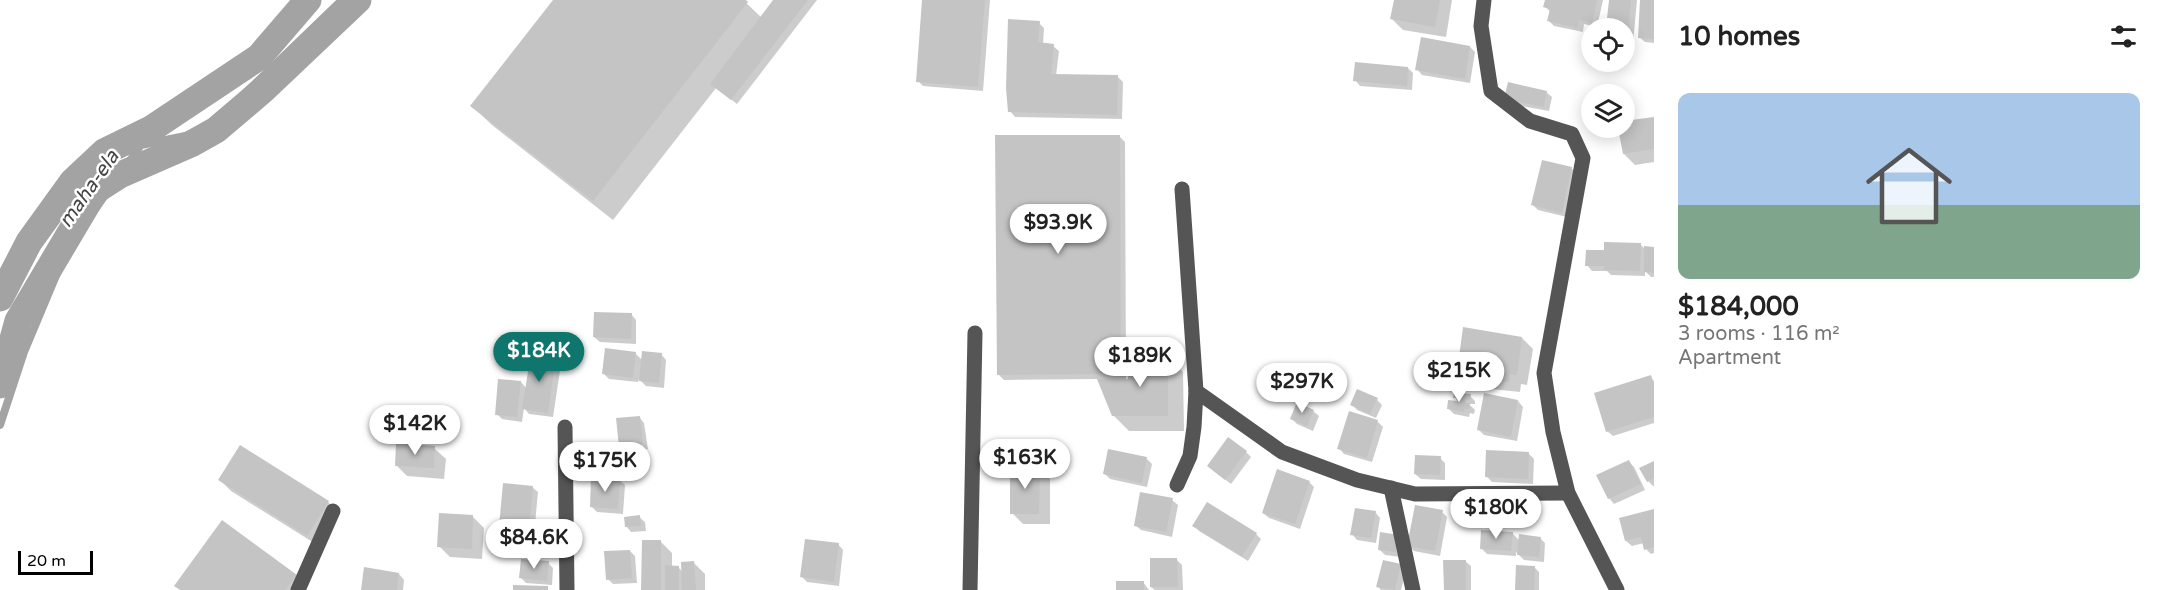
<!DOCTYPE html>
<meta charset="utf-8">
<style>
body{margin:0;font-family:"Varela Round",sans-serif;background:#f2f2f2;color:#222;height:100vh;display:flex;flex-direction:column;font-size:22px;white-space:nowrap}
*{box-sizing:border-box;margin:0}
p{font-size:20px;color:#767676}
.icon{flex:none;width:33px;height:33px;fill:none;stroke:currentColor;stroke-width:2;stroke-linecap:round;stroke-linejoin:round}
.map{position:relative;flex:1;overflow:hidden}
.sheet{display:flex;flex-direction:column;background:#fff;width:510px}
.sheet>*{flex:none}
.buttons{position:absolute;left:1581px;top:18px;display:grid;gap:12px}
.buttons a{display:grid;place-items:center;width:54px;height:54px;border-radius:50%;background:#fff;box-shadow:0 3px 15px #0003;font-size:30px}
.scale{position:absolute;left:18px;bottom:15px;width:75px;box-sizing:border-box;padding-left:6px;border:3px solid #000;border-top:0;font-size:16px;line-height:21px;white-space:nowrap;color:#000;-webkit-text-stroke:4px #fff;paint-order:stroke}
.price{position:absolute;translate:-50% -51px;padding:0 14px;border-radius:21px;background:#fff;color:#222;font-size:20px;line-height:39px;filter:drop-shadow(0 2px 3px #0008)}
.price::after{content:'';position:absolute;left:50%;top:36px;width:18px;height:14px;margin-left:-9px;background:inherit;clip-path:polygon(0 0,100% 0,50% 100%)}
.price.current{background:#0f766e;color:#fff}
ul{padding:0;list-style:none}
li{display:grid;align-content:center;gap:12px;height:318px;padding:0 24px}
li+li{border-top:2px solid #e0e0e0}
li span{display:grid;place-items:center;height:186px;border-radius:12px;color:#555}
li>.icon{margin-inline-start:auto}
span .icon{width:108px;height:108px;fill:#fffc;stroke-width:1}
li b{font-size:26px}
h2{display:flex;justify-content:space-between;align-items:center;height:72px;padding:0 24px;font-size:26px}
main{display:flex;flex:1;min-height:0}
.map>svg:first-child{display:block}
.shadow{fill:#0003}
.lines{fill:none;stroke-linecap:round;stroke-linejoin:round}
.stream{stroke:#a3a3a3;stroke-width:8}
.canal{stroke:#a3a3a3;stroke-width:27}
.building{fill:#c4c4c4}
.minor{stroke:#555;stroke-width:15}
.labels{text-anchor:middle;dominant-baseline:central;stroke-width:5;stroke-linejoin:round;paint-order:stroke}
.water-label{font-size:20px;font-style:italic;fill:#444;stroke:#fff}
</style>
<main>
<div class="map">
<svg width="1654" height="590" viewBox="0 0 1654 590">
<rect width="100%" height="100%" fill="#fff"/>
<g class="shadow">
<path d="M555 0H743L762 18 775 0H817L737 104 716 88 613 220 492 125 472 106Z"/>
<path d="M924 0H990L983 91 923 86 918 81Z"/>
<path d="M1395 0H1452L1446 37 1403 30 1392 19Z"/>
<path d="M1547 0H1603L1597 27 1584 24 1583 32 1554 26 1549 21 1551 12 1545 7Z"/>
<path d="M1610 0H1637L1633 43 1624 42V28H1607Z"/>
<path d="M1654 2V43L1645 42 1639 37Z"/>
<path d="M1039 23 1044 28 1043 45 1053 46 1059 51 1056 76 1118 77 1123 82 1122 119 1015 117 1010 111Z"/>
<path d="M1470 47 1475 52 1470 83 1422 75 1417 69Z"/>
<path d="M1408 68 1413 73 1412 90 1360 86 1355 80Z"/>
<path d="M1546 92 1552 97 1549 111 1511 104 1506 98Z"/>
<path d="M1654 118V162L1635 165 1624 154 1620 128Z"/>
<path d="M1119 136 1125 142 1126 380 1167 356 1183 372 1184 431H1129L1113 415 1098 379 1004 380 998 374Z"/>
<path d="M1571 168 1577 173 1567 217 1538 210 1533 205Z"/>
<path d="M1640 244 1646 250 1654 248V277H1651L1645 271V276L1611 275 1607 271H1592L1587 265 1606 252Z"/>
<path d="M631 314 636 320V344L600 342 594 337Z"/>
<path d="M1522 338 1533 349 1527 385 1521 384 1520 392 1482 388 1459 365Z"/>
<path d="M635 353 643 361 661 354 666 360 664 388 646 386 639 379 638 382 609 379 604 374Z"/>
<path d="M555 358 561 364 553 417 529 414 524 408 522 422 502 419 497 414 521 382 527 389Z"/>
<path d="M1650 377 1654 381V423L1613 436 1607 431Z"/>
<path d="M1470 396 1475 401V404H1469L1475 410 1474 414 1470 413 1469 417 1454 414 1448 408 1458 403 1455 397Z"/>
<path d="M1377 400 1382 405 1376 418 1357 410 1352 404Z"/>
<path d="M1518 401 1523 407 1517 441 1484 435 1479 430Z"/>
<path d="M1313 411 1319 416 1313 431 1297 424 1291 418Z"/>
<path d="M639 417 644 423 648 449 626 452 620 446Z"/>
<path d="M1377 421 1383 427 1372 462 1344 454 1339 448Z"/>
<path d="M241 447 328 502 339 513 319 546 231 491 220 480Z"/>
<path d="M434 448 446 459 444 479 407 476 396 465Z"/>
<path d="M1109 450 1147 459 1152 464 1147 487 1110 479 1105 474Z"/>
<path d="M1246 452 1251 457 1231 484 1214 471Z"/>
<path d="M1528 453 1534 459 1533 484 1492 482 1487 477Z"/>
<path d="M1440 458 1445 463V480L1421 479 1415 474Z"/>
<path d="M1629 462 1634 467 1645 490 1614 504 1609 498Z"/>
<path d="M1654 463V486H1653L1648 481Z"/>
<path d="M1039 468 1050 479V524H1023L1012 513Z"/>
<path d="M619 480 625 485 623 514 597 512 592 507Z"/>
<path d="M1309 482 1314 487 1300 529 1269 518 1263 513Z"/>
<path d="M532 487 538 492 533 545 505 542 499 537Z"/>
<path d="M1172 500 1178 505 1172 537 1141 530 1135 525Z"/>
<path d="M1654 511V553L1651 554 1646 549 1644 543 1632 546 1626 541Z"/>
<path d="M1375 512 1380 518 1376 543 1357 540 1352 534Z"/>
<path d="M1442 512 1447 517 1440 556 1414 551 1408 545Z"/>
<path d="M473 517 484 528 482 559 450 557 439 546Z"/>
<path d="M639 517 645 522 646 531 631 532 626 526Z"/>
<path d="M1194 525 1256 534 1261 539 1248 561 1199 531Z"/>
<path d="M1512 533 1520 541 1540 538 1545 543 1544 562 1524 560 1516 552V556L1487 554 1481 548Z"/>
<path d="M1398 536 1401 557 1385 555 1379 549Z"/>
<path d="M661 542 672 553V567H678L683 572 694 563 705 574V590H642Z"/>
<path d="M838 544 843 550 839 586 807 582 802 577Z"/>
<path d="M630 551 635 556 637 583 613 584 608 579Z"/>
<path d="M1177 560 1182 565 1183 590H1155L1151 587Z"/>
<path d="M1465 561 1471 566V590H1446Z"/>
<path d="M548 563 553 568 552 585 526 583 521 578Z"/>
<path d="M1400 565 1406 571 1401 590H1381L1378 587Z"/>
<path d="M1534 567 1539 572V590H1517Z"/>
<path d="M399 574 404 580 403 590H362Z"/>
<path d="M296 576 301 581 294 590H180Z"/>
<path d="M1143 582 1149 590H1117Z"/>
</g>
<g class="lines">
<path class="stream" d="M0 425 24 352 68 247 141 145 205 132 342 0"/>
<g class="canal">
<path d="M0 298 29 242 73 181 104 152 151 129 259 57 308 0"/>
<path d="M0 385 18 321 95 191 120 175 191 144 216 130 263 90 358 0"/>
</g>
</g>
<g class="building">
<path d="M553 0H746L748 2 593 201 470 106Z"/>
<path d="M773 0H808L731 100 710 84Z"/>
<path d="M922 0H985L978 87 916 82Z"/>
<path d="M1394 0H1440L1435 27 1390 19Z"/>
<path d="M1545 0H1597L1592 23 1579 20 1577 28 1547 21 1550 9 1543 7Z"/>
<path d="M1609 0H1631L1628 38H1624V28H1606Z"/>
<path d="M1640 0H1654V39L1638 38Z"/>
<path d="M1008 19 1040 21 1038 42 1054 44 1051 74 1118 75 1117 115 1008 112 1006 88Z"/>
<path d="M1421 37 1470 46 1465 79 1415 70Z"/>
<path d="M1355 62 1408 67 1407 86 1353 81Z"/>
<path d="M1508 82 1547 91 1544 107 1504 99Z"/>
<path d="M1654 117V149L1623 154 1618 128H1624V121Z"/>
<path d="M995 135H1120L1121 374 997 375Z"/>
<path d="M1542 160 1572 167 1562 213 1531 205Z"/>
<path d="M1604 242 1641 243 1640 271 1604 270V266H1585L1586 250H1604Z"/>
<path d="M1644 246 1654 247V273L1644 272Z"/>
<path d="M594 312 632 313 631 339 593 337Z"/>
<path d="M1463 327 1522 337 1517 375 1510 374 1509 382 1470 377 1471 368 1458 365Z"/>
<path d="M605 348 636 352 633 378 602 374Z"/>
<path d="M642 351 662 353 659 383 639 381Z"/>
<path d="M531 353 556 357 548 413 522 409Z"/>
<path d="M1128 355H1168V416H1112L1097 379H1128Z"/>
<path d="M1651 375 1654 385V417L1606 432 1594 393Z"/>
<path d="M498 379 521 381 517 417 495 415Z"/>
<path d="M1357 389 1378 398 1370 414 1350 405Z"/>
<path d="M1454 393 1471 394 1470 400 1466 399V403H1470L1469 409H1465L1464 412 1447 409 1448 400 1457 401V398H1453Z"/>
<path d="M1484 393 1518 400 1511 437 1477 430Z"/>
<path d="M1297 402 1314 410 1307 426 1290 419Z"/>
<path d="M1349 411 1378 420 1367 458 1337 449Z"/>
<path d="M640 416 643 444 619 447 616 418Z"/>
<path d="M1228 437 1247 451 1225 480 1207 466Z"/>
<path d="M396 443 435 446 434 468 395 466Z"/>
<path d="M240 445 329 501 307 536 218 480Z"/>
<path d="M1108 449 1147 457 1142 483 1103 474Z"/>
<path d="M1486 450 1529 452 1528 479 1485 477Z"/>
<path d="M1415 455 1441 456 1440 475 1414 474Z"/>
<path d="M1629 460 1641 484 1608 499 1596 475Z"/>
<path d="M1654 461V478L1647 482 1639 468Z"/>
<path d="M1010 466 1040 467 1039 514H1010Z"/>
<path d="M1277 469 1310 481 1295 524 1262 513Z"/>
<path d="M591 477 620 478 618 509 590 507Z"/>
<path d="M503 483 533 486 528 540 498 537Z"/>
<path d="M1140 492 1173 498 1166 532 1134 526Z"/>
<path d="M1207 502 1257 533 1242 556 1192 526Z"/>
<path d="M1415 505 1443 510 1435 551 1407 546Z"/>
<path d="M1355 508 1376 511 1371 538 1350 535Z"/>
<path d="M1654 509V547L1644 550 1641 537 1625 541 1619 518Z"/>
<path d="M439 513 473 515 472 549 437 547Z"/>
<path d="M640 515 641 526 625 527 624 517Z"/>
<path d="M222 520 297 575 285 590H180L174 586Z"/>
<path d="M1481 530 1513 532 1511 551 1480 549Z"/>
<path d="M1380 532 1399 535 1396 552 1378 550Z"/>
<path d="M1519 534 1541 537 1539 557 1517 555Z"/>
<path d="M805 539 839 543 834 582 800 577Z"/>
<path d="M642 540H661V590H641Z"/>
<path d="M630 550 632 578 606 580 604 551Z"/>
<path d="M1150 558H1177L1178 587H1150Z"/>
<path d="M521 559 549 561 547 581 519 578Z"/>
<path d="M1383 560 1401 564 1395 590 1376 587Z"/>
<path d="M1443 560H1466V590H1444Z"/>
<path d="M694 561 696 590H682L681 562Z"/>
<path d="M665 565 679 566V590H665Z"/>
<path d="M1516 565 1535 566 1534 590H1515Z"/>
<path d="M364 567 399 573 397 590H361Z"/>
<rect x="1116" y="581" width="28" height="9"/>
<path d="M513 585 548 586V590H513Z"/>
</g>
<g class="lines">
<g class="minor">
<path d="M1484 0 1481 26 1491 91 1530 121 1572 134 1583 158 1544 373 1553 432 1568 493 1617 590"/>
<path d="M1182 189 1196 391 1282 452 1357 480 1415 494 1568 493"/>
<path d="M565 427 567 590"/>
<path d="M1177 485 1190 456 1194 427 1196 391"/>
<path d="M1391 488 1413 590"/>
<path d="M298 590 333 511"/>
<path d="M970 590 975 333"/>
</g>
</g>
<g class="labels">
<g class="water-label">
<text transform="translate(89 189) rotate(-55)">maha-ela</text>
</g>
</g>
</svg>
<div class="buttons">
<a><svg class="icon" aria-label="locate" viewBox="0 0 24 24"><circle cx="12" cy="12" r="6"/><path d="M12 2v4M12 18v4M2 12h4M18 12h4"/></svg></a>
<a><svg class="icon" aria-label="layers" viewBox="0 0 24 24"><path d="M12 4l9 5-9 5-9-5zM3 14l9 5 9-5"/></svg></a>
</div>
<div class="scale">20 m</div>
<b class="price" style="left:1058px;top:255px">$93.9K</b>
<b class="price current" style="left:539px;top:383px">$184K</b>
<b class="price" style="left:1140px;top:388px">$189K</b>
<b class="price" style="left:1459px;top:403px">$215K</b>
<b class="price" style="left:1302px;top:414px">$297K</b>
<b class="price" style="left:415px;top:456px">$142K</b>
<b class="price" style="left:1025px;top:490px">$163K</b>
<b class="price" style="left:605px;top:493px">$175K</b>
<b class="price" style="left:1496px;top:540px">$180K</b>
<b class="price" style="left:534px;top:570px">$84.6K</b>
</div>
<section class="sheet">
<h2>10 homes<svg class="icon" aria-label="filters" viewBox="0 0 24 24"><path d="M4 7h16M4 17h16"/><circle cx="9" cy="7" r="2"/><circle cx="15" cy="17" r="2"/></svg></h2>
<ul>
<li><span style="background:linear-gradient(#a9c7e8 60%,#7fa58c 0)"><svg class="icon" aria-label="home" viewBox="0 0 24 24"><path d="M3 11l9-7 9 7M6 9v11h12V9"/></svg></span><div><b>$184,000</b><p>3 rooms · 116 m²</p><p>Apartment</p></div></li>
</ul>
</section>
</main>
